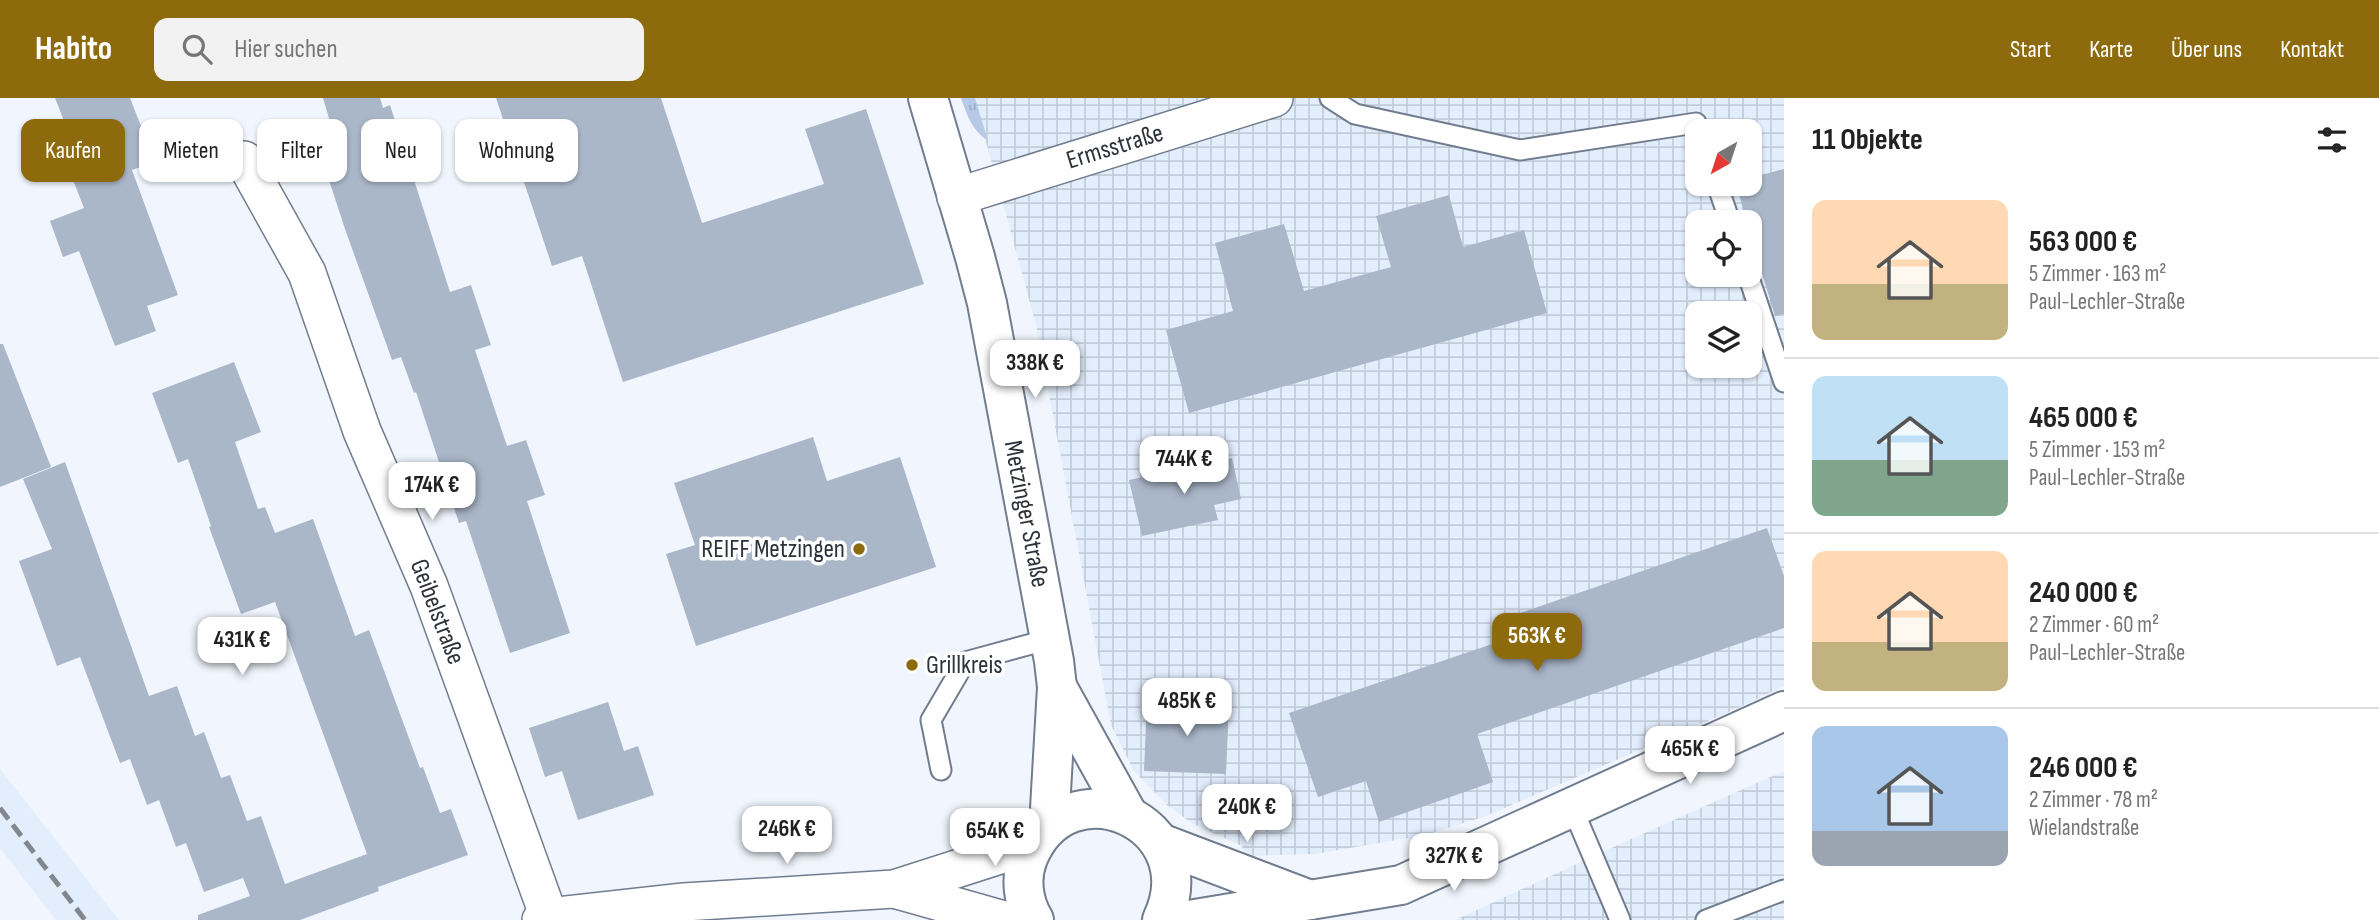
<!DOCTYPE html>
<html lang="de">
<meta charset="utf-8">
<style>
body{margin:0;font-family:"Sofia Sans Condensed",sans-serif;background:#f2f2f2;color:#222;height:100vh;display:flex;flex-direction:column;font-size:26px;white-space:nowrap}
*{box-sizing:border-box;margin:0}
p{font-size:23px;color:#767676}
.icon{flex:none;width:38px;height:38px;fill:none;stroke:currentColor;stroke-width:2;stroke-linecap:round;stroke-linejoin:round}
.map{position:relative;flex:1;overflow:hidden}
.drawer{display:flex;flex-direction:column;background:#fff;width:595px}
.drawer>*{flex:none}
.guide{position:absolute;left:21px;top:21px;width:665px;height:63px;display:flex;gap:14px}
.needle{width:46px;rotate:219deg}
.buttons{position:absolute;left:1685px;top:21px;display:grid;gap:14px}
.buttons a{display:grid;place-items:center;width:77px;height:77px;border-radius:14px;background:#fff;box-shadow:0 2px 5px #0004;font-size:35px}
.price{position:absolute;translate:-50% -60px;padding:0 16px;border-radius:14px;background:#fff;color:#222;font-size:23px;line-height:46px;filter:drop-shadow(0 2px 4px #0008)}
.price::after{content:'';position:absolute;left:50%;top:42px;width:21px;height:16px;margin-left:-10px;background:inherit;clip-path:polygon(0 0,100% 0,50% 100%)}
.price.active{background:#8d6a0c;color:#fff}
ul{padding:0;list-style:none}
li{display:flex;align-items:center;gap:21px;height:175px;padding:0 28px}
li+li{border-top:2px solid #e0e0e0}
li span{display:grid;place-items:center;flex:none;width:196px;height:140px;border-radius:14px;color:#555}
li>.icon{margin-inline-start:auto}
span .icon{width:84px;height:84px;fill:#fffc;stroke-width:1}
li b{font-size:30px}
h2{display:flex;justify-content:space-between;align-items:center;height:84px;padding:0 28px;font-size:30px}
.pill{padding:0 24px;border-radius:14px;background:#fff;box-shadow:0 2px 5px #0004;font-size:24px;line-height:63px}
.pill.active{background:#8d6a0c;color:#fff}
header{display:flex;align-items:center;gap:42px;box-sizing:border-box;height:98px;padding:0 35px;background:#8d6a0c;color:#fff}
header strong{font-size:33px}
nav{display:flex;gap:38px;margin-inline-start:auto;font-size:24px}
.search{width:490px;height:63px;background:#f2f2f2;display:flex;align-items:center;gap:18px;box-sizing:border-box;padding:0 24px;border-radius:14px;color:#767676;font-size:26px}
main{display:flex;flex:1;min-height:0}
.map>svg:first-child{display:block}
.built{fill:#e3eefd}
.industrial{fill:url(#industrial-grid);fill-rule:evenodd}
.grass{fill:url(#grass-tufts)}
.building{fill:#aab7c9}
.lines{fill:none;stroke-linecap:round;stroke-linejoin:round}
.lane-casing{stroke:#717d8e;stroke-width:23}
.street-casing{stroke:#717d8e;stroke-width:40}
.secondary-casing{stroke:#717d8e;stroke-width:42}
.lane{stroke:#fff;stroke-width:19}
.street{stroke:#fff;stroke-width:37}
.secondary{stroke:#fff;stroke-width:38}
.rail{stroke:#82878e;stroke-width:5;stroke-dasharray:14 7;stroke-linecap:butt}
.poi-dot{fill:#8d6a0c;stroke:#fff;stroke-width:2.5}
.labels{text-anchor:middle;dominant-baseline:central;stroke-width:7;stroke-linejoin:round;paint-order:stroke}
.street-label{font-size:26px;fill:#2d3239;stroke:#fff}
.poi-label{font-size:26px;fill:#2d3239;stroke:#fff;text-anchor:end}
</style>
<header>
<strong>Habito</strong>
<div class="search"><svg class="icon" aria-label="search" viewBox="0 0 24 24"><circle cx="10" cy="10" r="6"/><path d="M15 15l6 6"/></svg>Hier suchen</div>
<nav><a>Start</a><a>Karte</a><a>Über uns</a><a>Kontakt</a></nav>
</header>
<main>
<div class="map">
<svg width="1784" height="822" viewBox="0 0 1784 822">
<defs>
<pattern id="industrial-grid" width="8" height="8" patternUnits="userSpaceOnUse" patternTransform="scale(1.75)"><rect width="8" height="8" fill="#e3eefd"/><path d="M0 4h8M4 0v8" fill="none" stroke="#c3cdda"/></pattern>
<pattern id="grass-tufts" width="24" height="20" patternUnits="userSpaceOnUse" patternTransform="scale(1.75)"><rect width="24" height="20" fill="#b6cae7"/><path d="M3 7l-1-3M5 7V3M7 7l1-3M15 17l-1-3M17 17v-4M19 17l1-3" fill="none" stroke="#9daec7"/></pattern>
</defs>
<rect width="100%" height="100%" fill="#f1f6fe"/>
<path class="built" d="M0 671 119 822H56L0 750Z"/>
<g class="industrial">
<path d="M974 0H1784V588L1740 609 1486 718 1426 737 1315 756 1245 758 1242 748 1193 726 1167 707 1134 673 1111 627 1036 227ZM1698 33H1750V86H1698ZM1698 124H1750V177H1698ZM1698 215H1750V268H1698Z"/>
<path d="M1784 673V822H1455L1631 741Z"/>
</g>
<path class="grass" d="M961 0H975L988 43C972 32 967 18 961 0Z"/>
<g class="building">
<path d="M55 0H130L155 64 132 72 178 197 147 208 156 233 115 248 79 153 63 159 50 123 84 110 52 28 64 23Z"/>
<path d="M323 0H380L383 10 390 7 450 194 471 187 491 247 475 252 507 348 526 342 545 397 527 403 570 535 510 555 466 423 459 425 416 294 414 295 401 259 392 262 345 131 313 33 331 27Z"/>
<path d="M496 0H661L702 125 824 86 805 31 866 11 924 186 623 284 582 158 552 168Z"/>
<path d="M1784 71V216L1775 218 1750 136V124H1747L1736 86H1750V80Z"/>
<path d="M1449 97 1463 149 1524 132 1547 215 1189 315 1166 232 1233 213 1215 145 1284 126 1304 193 1391 169 1376 118Z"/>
<path d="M0 246H3L51 369 0 389Z"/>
<path d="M234 264 261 334 235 344 258 411 265 409 275 435 313 421 355 538 369 532 420 670 423 669 440 715 451 711 468 757 378 789 379 793 300 822H198V817L250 798 243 780 204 794 186 745 176 749 159 702 147 707 130 661 120 665 80 559 57 568 19 463 52 451 23 381 65 364 149 598 177 588 195 638 204 634 221 680 230 677 247 723 261 718 285 786 367 756 275 504 241 516 209 429 211 428 188 361 178 365 152 295Z"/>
<path d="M813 339 827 383 900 359 936 469 696 548 666 456 695 447 674 385Z"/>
<path d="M1232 360 1241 401 1214 407 1218 422 1142 438 1129 382Z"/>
<path d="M1767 430 1784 478V530L1477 636 1493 684 1379 724 1366 683 1318 699 1289 615 1501 543 1494 524Z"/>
<path d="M608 604 624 653 638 648 654 697 578 722 562 673 545 679 529 630Z"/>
<path d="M1147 604 1229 607 1226 676 1144 673Z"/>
</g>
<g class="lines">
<g class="lane-casing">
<g id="lane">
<path d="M1330 0 1355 16 1520 52 1696 25 1699 33"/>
<path d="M1717 86 1730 124"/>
<path d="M1748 177 1784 284"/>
<path d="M941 672 931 622 965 564 1050 541"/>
<path d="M1572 709 1620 822"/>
<path d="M1706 822 1784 792"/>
</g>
</g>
<g class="street-casing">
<g id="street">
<path d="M244 62 307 175 362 333 429 488 549 819"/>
<path d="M956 99 1274 0"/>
<path d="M894 791 1004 822"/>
<path d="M541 822 549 819 684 804 894 791 1034 746"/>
</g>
</g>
<g class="secondary-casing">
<g id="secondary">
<path d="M928 0 975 159 987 205 1054 563 1057 589 1049 728"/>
<path d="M1057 589 1128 717"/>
<path d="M1160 745 1310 802"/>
<path d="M1034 822C1023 804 1020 780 1028 760 1068 662 1208 725 1162 822"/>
<path d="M1189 822 1401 787 1784 613"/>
</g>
</g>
<use href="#lane" class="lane"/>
<use href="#street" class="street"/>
<use href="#secondary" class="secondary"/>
<path class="rail" d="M0 710 85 822"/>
</g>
<g class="poi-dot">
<circle cx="859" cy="451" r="7"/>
<circle cx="912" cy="567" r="7"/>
</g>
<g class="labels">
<g class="street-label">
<text transform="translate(1115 49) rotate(-17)">Ermsstraße</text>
<text transform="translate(1026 416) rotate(79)">Metzinger Straße</text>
<text transform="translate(437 514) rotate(69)">Geibelstraße</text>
</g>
<g class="poi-label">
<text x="845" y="451">REIFF Metzingen</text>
<text x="926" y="567" text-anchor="start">Grillkreis</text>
</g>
</g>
</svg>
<div class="buttons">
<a><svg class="needle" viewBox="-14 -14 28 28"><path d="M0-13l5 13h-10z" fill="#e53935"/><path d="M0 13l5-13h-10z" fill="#767676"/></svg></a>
<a><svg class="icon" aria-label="locate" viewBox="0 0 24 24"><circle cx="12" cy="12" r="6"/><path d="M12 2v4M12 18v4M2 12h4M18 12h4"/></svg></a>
<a><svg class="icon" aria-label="layers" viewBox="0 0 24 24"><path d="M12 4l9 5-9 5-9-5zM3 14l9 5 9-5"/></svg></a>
</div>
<b class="price" style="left:1035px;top:302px">338K €</b>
<b class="price" style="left:1184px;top:398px">744K €</b>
<b class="price" style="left:432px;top:424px">174K €</b>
<b class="price active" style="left:1537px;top:575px">563K €</b>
<b class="price" style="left:242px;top:579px">431K €</b>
<b class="price" style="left:1187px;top:640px">485K €</b>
<b class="price" style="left:1690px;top:688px">465K €</b>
<b class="price" style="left:1247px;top:746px">240K €</b>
<b class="price" style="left:787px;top:768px">246K €</b>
<b class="price" style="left:995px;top:770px">654K €</b>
<b class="price" style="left:1454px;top:795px">327K €</b>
<div class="guide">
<a class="pill active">Kaufen</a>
<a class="pill">Mieten</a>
<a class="pill">Filter</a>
<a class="pill">Neu</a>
<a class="pill">Wohnung</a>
</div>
</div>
<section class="drawer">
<h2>11 Objekte<svg class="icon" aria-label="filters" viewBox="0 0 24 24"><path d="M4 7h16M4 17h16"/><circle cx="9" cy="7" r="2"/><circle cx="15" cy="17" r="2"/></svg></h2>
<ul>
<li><span style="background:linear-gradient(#ffd9b3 60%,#c2b280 0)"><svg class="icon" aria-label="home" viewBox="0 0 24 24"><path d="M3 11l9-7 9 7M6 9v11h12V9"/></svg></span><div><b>563 000 €</b><p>5 Zimmer · 163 m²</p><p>Paul-Lechler-Straße</p></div></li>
<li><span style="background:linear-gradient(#bfe0f5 60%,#7fa58c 0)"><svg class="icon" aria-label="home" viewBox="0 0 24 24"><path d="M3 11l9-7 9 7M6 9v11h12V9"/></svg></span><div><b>465 000 €</b><p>5 Zimmer · 153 m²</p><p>Paul-Lechler-Straße</p></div></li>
<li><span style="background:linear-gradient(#ffd9b3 65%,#c2b280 0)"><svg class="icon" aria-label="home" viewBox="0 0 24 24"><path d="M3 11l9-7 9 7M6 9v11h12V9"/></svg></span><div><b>240 000 €</b><p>2 Zimmer · 60 m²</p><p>Paul-Lechler-Straße</p></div></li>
<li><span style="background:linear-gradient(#a9c7e8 75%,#9aa5b1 0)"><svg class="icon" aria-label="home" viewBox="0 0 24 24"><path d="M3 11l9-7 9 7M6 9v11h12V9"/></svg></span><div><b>246 000 €</b><p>2 Zimmer · 78 m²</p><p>Wielandstraße</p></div></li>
</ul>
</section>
</main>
